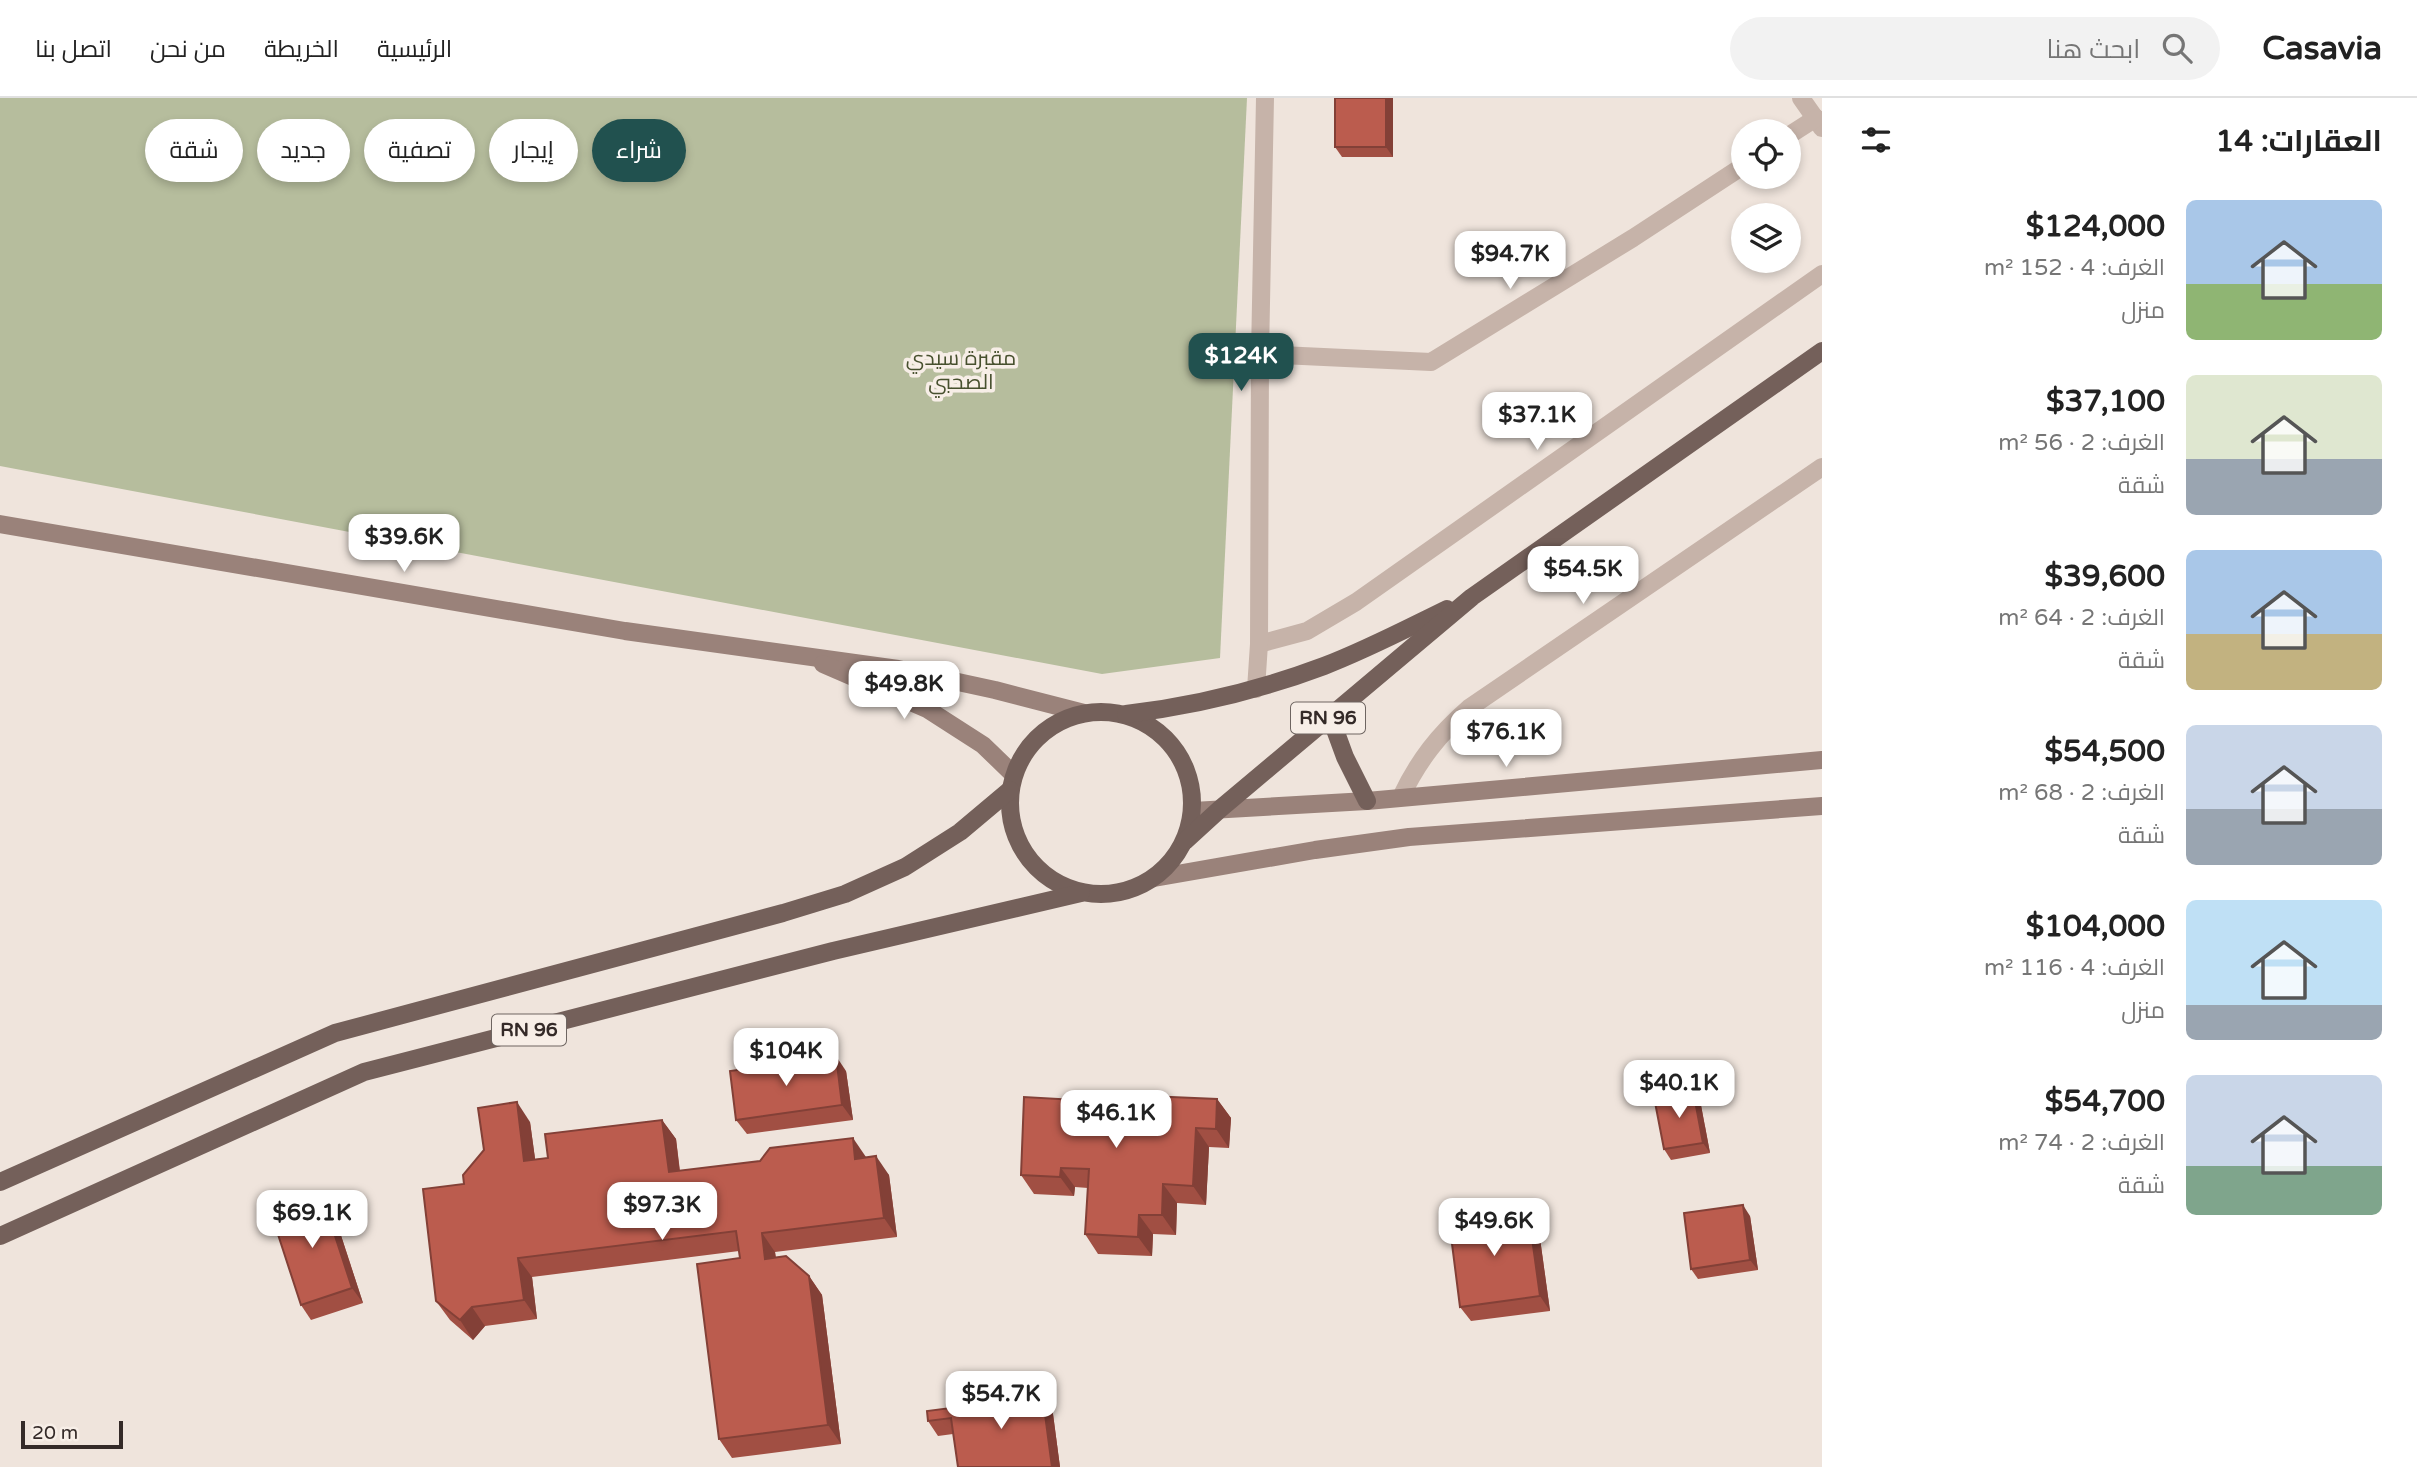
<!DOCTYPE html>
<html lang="ar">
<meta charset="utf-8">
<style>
body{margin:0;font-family:"Varela Round",Cairo,sans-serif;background:#f2f2f2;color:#222;direction:rtl;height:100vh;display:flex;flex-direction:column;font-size:26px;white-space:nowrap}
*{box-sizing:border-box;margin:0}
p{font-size:23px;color:#767676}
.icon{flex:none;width:38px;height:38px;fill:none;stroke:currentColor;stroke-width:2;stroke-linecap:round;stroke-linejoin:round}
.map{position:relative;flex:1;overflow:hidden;direction:ltr}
.panel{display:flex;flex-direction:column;background:#fff;width:595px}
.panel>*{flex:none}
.banner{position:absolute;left:21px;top:21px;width:665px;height:63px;direction:rtl;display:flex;gap:14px}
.buttons{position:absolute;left:1731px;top:21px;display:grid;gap:14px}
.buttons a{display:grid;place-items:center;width:70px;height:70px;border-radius:50%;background:#fff;box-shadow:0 4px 10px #0003;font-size:35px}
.scale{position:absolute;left:21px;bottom:18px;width:102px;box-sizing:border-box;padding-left:7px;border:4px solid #342a28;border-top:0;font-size:19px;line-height:24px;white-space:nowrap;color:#342a28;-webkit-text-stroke:5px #f7eee7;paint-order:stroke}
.price{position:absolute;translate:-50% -60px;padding:0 16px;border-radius:14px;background:#fff;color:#222;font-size:23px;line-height:46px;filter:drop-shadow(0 2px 4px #0008)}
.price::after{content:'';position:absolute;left:50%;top:42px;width:21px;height:16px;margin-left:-10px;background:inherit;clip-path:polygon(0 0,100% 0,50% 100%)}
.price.current{background:#21514f;color:#fff}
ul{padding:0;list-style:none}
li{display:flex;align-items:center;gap:21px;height:175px;padding:0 35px}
li span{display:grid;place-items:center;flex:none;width:196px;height:140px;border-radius:10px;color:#555}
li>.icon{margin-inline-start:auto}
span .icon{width:84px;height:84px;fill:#fffc;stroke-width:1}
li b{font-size:30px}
h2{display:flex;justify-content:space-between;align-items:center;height:84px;padding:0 35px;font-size:30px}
.chip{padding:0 24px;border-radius:32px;background:#fff;box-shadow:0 4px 10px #0003;font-size:24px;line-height:63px}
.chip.current{background:#21514f;color:#fff}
header{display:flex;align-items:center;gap:42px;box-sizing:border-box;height:98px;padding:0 35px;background:#fff;border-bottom:2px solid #e0e0e0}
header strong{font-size:33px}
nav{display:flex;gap:38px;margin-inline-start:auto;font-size:24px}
.search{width:490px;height:63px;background:#f2f2f2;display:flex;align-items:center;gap:18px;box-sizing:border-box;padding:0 24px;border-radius:38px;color:#767676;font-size:26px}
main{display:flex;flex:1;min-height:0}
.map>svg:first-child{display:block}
.green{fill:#b6bd9d}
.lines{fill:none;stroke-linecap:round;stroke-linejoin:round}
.street{stroke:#c6b3a9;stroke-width:18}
.secondary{stroke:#9a827a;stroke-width:18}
.primary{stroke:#74605a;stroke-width:18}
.wall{fill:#a14f43}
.shaded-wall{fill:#834037}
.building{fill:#bb5c4e;stroke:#834037;stroke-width:2}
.labels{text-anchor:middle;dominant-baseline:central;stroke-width:7;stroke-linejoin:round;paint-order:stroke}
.shield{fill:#f7eee7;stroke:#6e6561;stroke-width:2}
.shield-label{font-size:19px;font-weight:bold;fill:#342a28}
.park-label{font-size:21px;fill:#47502e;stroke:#f7eee7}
</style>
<header>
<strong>Casavia</strong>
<div class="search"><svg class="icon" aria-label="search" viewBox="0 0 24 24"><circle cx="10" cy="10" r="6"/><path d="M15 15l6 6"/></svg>ابحث هنا</div>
<nav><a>الرئيسية</a><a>الخريطة</a><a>من نحن</a><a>اتصل بنا</a></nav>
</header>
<main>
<section class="panel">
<h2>العقارات: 14<svg class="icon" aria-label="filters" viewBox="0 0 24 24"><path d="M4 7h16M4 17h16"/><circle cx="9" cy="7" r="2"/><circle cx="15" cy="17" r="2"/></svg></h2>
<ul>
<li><span style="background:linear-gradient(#a9c7e8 60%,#8fb573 0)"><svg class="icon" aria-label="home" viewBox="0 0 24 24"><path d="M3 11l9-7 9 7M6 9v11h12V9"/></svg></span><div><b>$124,000</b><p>الغرف: 4 · 152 m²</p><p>منزل</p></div></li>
<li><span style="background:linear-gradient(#dfe7d0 60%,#9aa5b1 0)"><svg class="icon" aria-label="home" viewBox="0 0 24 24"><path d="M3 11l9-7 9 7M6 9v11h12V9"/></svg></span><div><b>$37,100</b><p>الغرف: 2 · 56 m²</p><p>شقة</p></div></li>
<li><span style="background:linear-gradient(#a9c7e8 60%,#c2b280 0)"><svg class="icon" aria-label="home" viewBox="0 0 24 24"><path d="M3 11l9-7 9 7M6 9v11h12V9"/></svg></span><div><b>$39,600</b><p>الغرف: 2 · 64 m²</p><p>شقة</p></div></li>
<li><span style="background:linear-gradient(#c9d6e8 60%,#9aa5b1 0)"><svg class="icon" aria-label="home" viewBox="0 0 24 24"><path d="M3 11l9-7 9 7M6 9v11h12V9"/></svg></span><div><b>$54,500</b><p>الغرف: 2 · 68 m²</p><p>شقة</p></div></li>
<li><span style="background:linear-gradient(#bfe0f5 75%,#9aa5b1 0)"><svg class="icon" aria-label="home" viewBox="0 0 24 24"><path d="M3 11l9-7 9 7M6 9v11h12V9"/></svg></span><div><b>$104,000</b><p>الغرف: 4 · 116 m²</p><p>منزل</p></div></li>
<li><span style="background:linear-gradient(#c9d6e8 65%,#7fa58c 0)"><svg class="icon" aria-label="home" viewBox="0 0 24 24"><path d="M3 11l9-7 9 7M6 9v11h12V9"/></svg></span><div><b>$54,700</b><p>الغرف: 2 · 74 m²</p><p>شقة</p></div></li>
</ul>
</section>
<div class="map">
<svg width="1822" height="1369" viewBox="0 0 1822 1369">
<rect width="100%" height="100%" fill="#efe4dc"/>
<path class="green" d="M0 0H1247L1220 560 1102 576 0 368Z"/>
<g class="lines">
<g class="street">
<path d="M1801 0 1822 30"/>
<path d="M1788 38 1816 20"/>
<path d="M1260 256 1431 264 1633 140 1743 68"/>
<path d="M1259 546 1307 533 1356 504 1822 176"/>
<path d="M1256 591 1259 546 1260 256 1265 0"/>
<path d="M1401 699C1418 663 1439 636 1469 610L1822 369"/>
</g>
<g class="secondary">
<path d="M0 426 625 533 898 571 995 592 1084 615"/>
<path d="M823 566 927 611 983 647 1013 676"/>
<path d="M1193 713 1367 703 1822 662"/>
<path d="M1154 780 1315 752 1409 739 1822 708"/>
</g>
<g class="primary">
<circle cx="1101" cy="705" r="91"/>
<path d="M1126 616C1194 608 1260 592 1324 568 1366 552 1406 531 1447 511"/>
<path d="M1330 618 1345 659 1367 703"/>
<path d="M1185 743 1220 711 1472 499 1822 253"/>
<path d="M0 1084 335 935 783 815 845 796 905 769 960 734 1010 692"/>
<path d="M0 1138 364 974 833 853 1081 795"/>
</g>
</g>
<g class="wall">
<path d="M1335 0H1393V59H1342L1335 49Z"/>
<path d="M846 973 853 1022 747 1036 736 1022Z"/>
<path d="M1693 992 1700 1002 1710 1055 1671 1062 1664 1051Z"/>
<path d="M1217 1001 1231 1020 1229 1050 1209 1049 1206 1107 1177 1105 1176 1137 1153 1136 1152 1158 1098 1156 1085 1136 1088 1090 1075 1089 1074 1098 1034 1096 1021 1077 1076 1002Z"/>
<path d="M662 1022 676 1041 680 1073 866 1059 889 1077 897 1139 775 1154 776 1160 809 1178 822 1197 841 1346 732 1360 719 1341 740 1160 739 1153 532 1179 537 1221 485 1228 473 1242 450 1222 436 1203 464 1086 530 1024 535 1061 548 1060Z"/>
<path d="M322 1098 333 1113 363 1205 311 1222 301 1207Z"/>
<path d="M1528 1111 1538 1126 1550 1213 1471 1223 1460 1209Z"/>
<path d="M1750 1118 1758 1172 1698 1181 1691 1171Z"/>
<path d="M1051 1301 1060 1369H958L953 1336 938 1338 928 1323Z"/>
</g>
<g class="shaded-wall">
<path d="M1386 0H1393V59L1386 49Z"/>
<path d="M836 958 846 973 853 1022 842 1007Z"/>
<path d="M1693 992 1700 1002 1710 1055 1703 1045Z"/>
<path d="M1217 1001 1231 1020 1229 1050 1216 1031Z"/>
<path d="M517 1004 530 1024 538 1082 524 1063Z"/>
<path d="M662 1022 676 1041 682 1094 669 1074Z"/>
<path d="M1196 1030 1209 1049 1206 1107 1193 1088Z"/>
<path d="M853 1040 866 1059 869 1080 855 1061Z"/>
<path d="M876 1058 889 1077 897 1139 884 1120Z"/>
<path d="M1061 1070 1075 1089 1074 1098 1060 1079Z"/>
<path d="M1163 1086 1177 1105 1176 1137 1162 1117Z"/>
<path d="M322 1098 333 1113 363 1205 352 1190Z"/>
<path d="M1743 1107 1750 1118 1758 1172 1750 1162Z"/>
<path d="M1528 1111 1538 1126 1550 1213 1540 1198Z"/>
<path d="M1139 1117 1153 1136 1152 1158 1138 1139Z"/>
<path d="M762 1135 775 1154 778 1180 765 1161Z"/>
<path d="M518 1160 532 1179 537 1221 524 1202Z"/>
<path d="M809 1178 822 1197 841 1346 828 1327Z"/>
<path d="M472 1209 485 1228 473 1242 460 1222Z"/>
<path d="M1041 1286 1051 1301 1060 1369H1052Z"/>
</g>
<g class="building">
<rect x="1335" y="0" width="51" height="49"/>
<path d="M836 958 842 1007 736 1022 730 973Z"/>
<path d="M1693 992 1703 1045 1664 1051 1654 999Z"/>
<path d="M1077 995 1217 1001 1216 1031 1196 1030 1193 1088 1163 1086 1162 1117H1139L1138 1139 1085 1136 1089 1071 1061 1070 1060 1079 1021 1077 1024 999 1076 1002Z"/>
<path d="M517 1004 524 1063 548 1060 545 1036 662 1022 669 1074 760 1063 770 1050 853 1040 855 1061 876 1058 884 1120 762 1135 765 1161 786 1158 809 1178 828 1327 719 1341 697 1166 740 1160 736 1133 518 1160 524 1202 472 1209 460 1222 436 1203 423 1091 464 1086 463 1077 484 1052 478 1010Z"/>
<path d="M322 1098 352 1190 301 1207 271 1115Z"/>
<path d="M1743 1107 1750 1162 1691 1171 1684 1115Z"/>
<path d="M1528 1111 1540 1198 1460 1209 1449 1122Z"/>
<path d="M1041 1286 1052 1369H958L951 1320 928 1323 927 1313 1013 1302 1012 1290Z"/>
</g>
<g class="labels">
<g class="shield">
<rect x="1291" y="604.5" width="74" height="31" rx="5"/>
<rect x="492" y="916.5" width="74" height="31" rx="5"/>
</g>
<g class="shield-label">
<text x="1328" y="620">RN 96</text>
<text x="529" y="932">RN 96</text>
</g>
<g class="park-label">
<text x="961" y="260">مقبرة سيدي<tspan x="961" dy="24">الصحبي</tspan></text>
</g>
</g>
</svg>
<div class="buttons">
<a><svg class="icon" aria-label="locate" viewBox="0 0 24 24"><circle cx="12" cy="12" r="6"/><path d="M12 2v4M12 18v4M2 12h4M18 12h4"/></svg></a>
<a><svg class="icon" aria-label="layers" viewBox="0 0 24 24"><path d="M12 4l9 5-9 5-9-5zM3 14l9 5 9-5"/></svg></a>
</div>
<div class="scale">20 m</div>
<b class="price" style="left:1510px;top:193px">$94.7K</b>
<b class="price current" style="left:1241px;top:295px">$124K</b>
<b class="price" style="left:1537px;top:354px">$37.1K</b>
<b class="price" style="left:404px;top:476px">$39.6K</b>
<b class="price" style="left:1583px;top:508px">$54.5K</b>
<b class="price" style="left:904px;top:623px">$49.8K</b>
<b class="price" style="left:1506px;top:671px">$76.1K</b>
<b class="price" style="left:786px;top:990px">$104K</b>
<b class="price" style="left:1679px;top:1022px">$40.1K</b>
<b class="price" style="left:1116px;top:1052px">$46.1K</b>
<b class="price" style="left:662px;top:1144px">$97.3K</b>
<b class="price" style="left:312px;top:1152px">$69.1K</b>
<b class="price" style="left:1494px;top:1160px">$49.6K</b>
<b class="price" style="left:1001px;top:1333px">$54.7K</b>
<div class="banner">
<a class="chip current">شراء</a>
<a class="chip">إيجار</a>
<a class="chip">تصفية</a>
<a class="chip">جديد</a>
<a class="chip">شقة</a>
</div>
</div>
</main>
